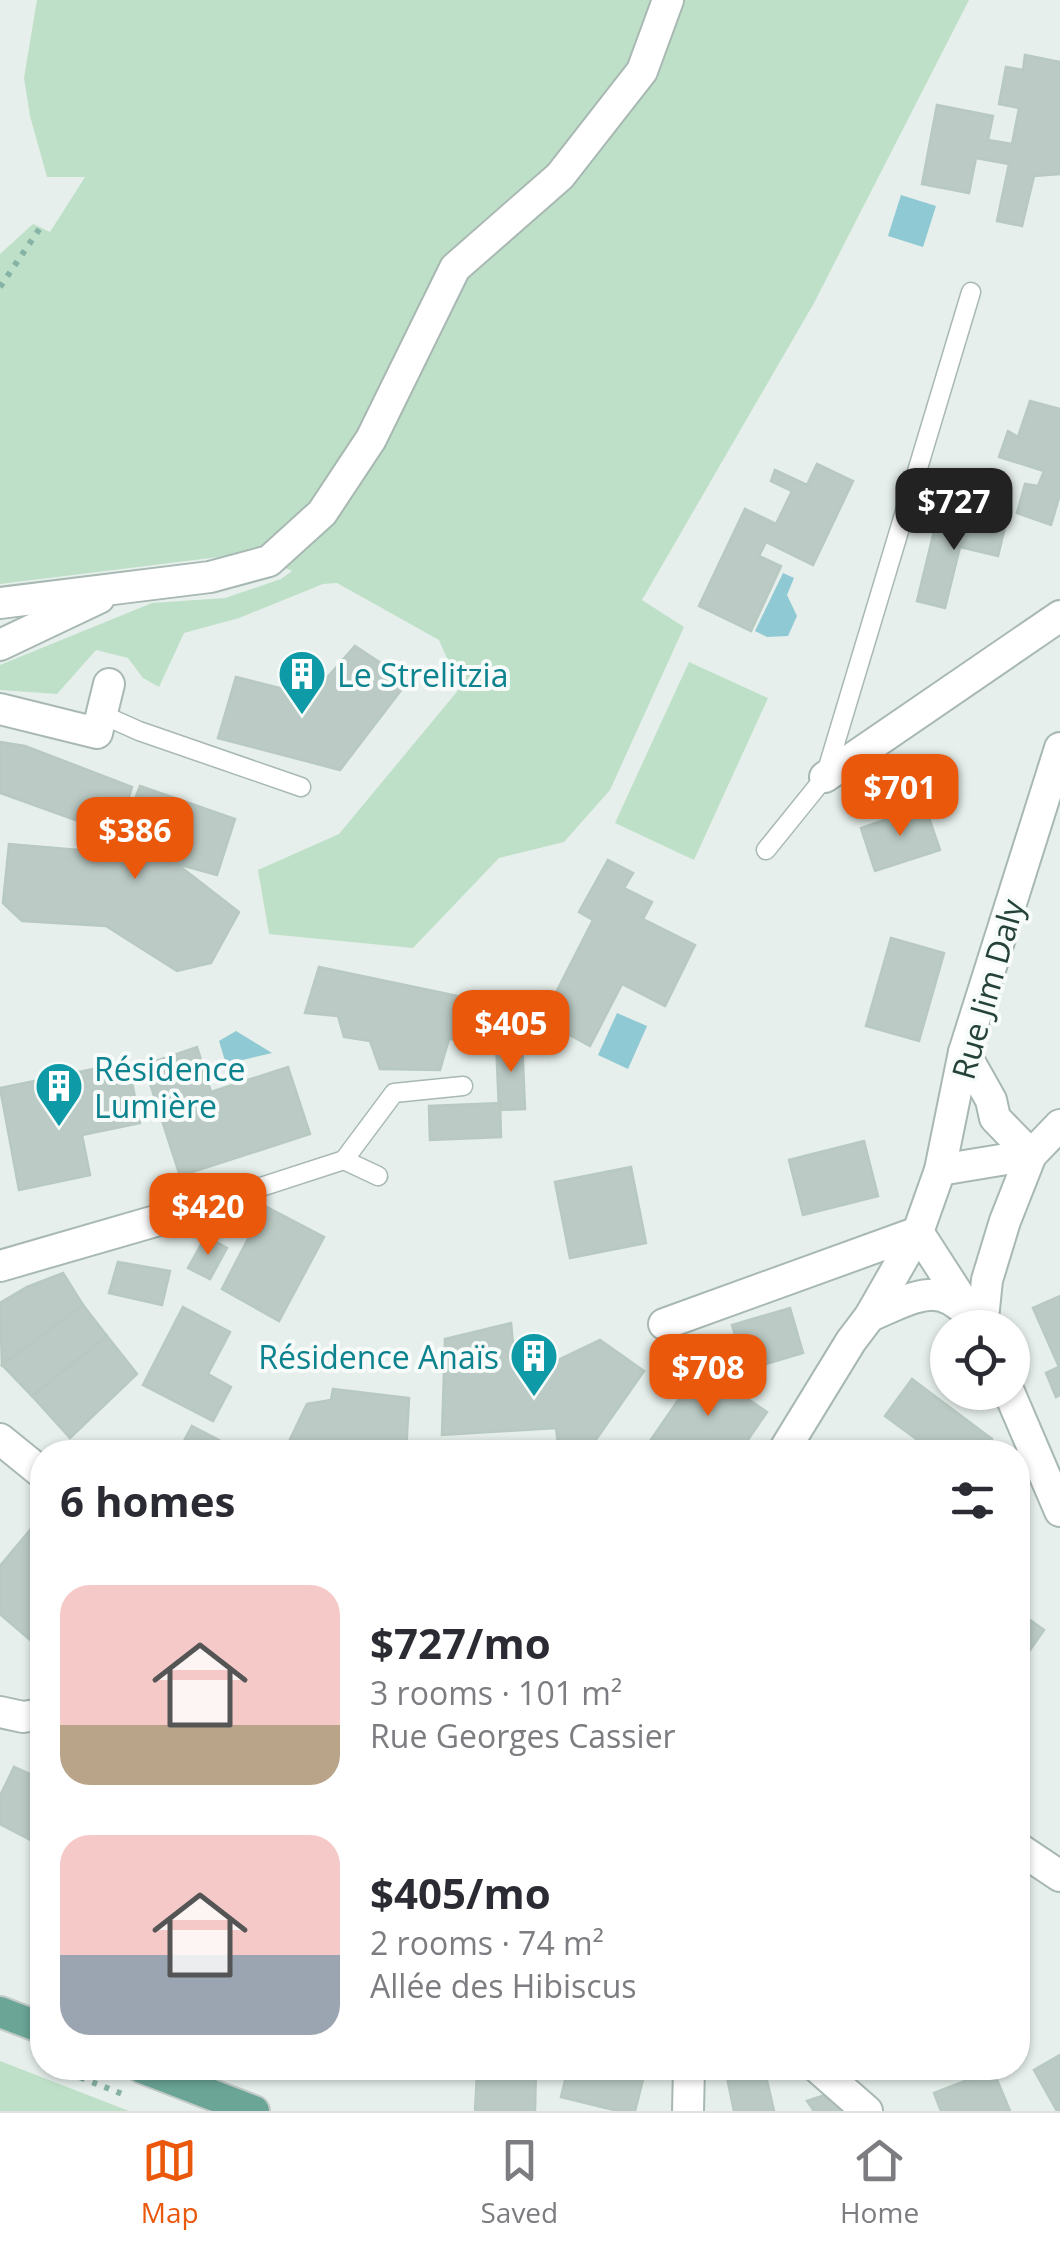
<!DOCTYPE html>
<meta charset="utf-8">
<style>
body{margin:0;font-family:"Open Sans",sans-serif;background:#f2f2f3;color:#2b2b33;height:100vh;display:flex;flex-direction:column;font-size:38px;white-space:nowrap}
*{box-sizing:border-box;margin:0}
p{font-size:32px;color:#7c7c81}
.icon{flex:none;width:55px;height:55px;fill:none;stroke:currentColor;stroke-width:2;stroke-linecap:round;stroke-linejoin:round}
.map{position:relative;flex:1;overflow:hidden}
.panel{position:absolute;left:30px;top:1440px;width:1000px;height:640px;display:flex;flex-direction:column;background:#fff;border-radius:40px;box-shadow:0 2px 8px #0004}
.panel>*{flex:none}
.controls{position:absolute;left:930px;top:1310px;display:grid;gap:20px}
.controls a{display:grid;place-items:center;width:100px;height:100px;border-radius:50%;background:#fff;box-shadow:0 2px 8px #0004;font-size:50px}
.price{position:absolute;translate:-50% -85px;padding:0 22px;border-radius:20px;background:#ea580c;color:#fff;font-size:32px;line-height:65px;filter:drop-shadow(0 2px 5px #0008)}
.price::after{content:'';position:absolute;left:50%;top:60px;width:30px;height:22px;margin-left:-15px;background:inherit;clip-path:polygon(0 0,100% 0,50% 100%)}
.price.selected{background:#222;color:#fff}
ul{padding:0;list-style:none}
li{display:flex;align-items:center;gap:30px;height:250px;padding:0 30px}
li span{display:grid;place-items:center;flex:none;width:280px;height:200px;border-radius:30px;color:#555}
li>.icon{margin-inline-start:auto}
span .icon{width:120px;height:120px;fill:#fffc;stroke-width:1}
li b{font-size:42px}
h2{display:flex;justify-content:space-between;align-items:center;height:120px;padding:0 30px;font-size:42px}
.tabs{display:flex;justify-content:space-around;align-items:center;height:140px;border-top:2px solid #e1e1e2;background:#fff;font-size:28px;color:#7c7c81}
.tabs a{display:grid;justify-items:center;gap:5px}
.tabs .selected{color:#ea580c}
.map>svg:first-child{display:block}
.green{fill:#bfe0c8}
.water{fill:#8ec9d4}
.building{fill:#bbcac4;stroke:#b8c9c2;stroke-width:2.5}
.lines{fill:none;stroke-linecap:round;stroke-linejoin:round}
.service-casing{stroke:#a8b8b2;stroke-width:21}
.minor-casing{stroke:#a8b8b2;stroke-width:34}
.tertiary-casing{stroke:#a8b8b2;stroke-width:34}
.primary-casing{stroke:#c2cac8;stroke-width:34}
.path{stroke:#86b3a5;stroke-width:6;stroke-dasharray:5 8;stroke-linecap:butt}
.service{stroke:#fff;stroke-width:18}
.minor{stroke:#fff;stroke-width:30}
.tertiary{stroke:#fff;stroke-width:30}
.primary{stroke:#6aa596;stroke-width:30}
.labels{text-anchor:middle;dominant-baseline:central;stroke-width:8;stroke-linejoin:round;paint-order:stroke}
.culture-label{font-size:32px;fill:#0d838f;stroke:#f7fbf9;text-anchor:start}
.street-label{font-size:32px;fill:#24423a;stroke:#f7fbf9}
</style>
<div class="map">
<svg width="1060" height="2111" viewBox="0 0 1060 2111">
<rect width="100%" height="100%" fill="#e6efeb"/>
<g class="green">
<path d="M37 0H969L814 303 642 600 684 627 610 790 564 842 499 858 413 948 269 934 258 870 339 834 460 688 439 640 337 583 323 584 239 618 184 633 159 687 143 678 128 658 96 650 57 694 0 690V665L152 603 225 598 281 579 292 571 251 553 0 584V254L33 224 50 232 85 177H47L30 116 24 78Z"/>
<path d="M689 662 768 698 694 860 615 823Z"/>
<path d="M0 2061 129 2111H0Z"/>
</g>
<g class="water">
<path d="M901 195 936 206 923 247 888 236Z"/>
<path d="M783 573 794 578 787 595 797 616 788 636 767 637 755 631Z"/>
<path d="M617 1013 647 1026 628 1069 598 1055Z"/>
<path d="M236 1031 272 1053 226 1064 219 1041Z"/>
</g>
<g class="building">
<path d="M1025 55 1060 62V174L1034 176 1022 226 997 221 1009 164 976 158 969 193 922 184 937 105 993 116 988 140 1012 144 1019 108 999 104 1006 67 1023 70Z"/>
<path d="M1030 401 1060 409V494L1051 525 1017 513 1025 484 1038 486 1044 471 999 457 1008 431 1018 437Z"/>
<path d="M817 464 853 481 813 565 766 542 759 556 781 566 751 631 699 606 745 509 776 524 792 491 771 481 775 470 807 485Z"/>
<path d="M939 511 1005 527 998 556 960 547 945 608 917 601Z"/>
<path d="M355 646 408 681 340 770 218 738 236 677 311 696Z"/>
<path d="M0 742 25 746 132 787 117 835 0 793Z"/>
<path d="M140 786 235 819 217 875 177 864 239 912 211 963 177 971 106 926 22 921 3 903 9 844 114 853Z"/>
<path d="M925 806 940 850 875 871 861 828Z"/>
<path d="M608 860 633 873 624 888 652 902 643 919 695 945 665 1006 622 984 590 1046 542 1020 593 920 579 912Z"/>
<path d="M891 938 944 953 919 1041 866 1026Z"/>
<path d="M319 967 486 1002 477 1041 449 1039 440 1070 380 1069 370 1041 344 1037 338 1016 305 1013Z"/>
<path d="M522 1040 525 1109 499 1110 496 1041Z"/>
<path d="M197 1047 211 1092 288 1067 310 1134 180 1176 144 1065Z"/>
<path d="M128 1062 140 1123 82 1135 90 1175 19 1190 0 1088Z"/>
<path d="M500 1103 501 1137 430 1140 429 1106Z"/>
<path d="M864 1141 878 1196 803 1215 789 1160Z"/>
<path d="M631 1167 646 1243 570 1258 555 1182Z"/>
<path d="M265 1206 324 1237 279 1321 222 1289Z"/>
<path d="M206 1236 227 1248 210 1279 188 1268Z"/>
<path d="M118 1262 170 1271 162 1305 109 1293Z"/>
<path d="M63 1273 83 1305 2 1365 0 1303 27 1287Z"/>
<path d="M1060 1296V1395L1056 1397 1046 1373 1059 1367 1033 1308Z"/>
<path d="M83 1305 107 1336 32 1396 2 1365Z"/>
<path d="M183 1307 230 1332 208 1374 231 1387 213 1421 143 1385Z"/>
<path d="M790 1308 803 1353 746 1370 732 1325Z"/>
<path d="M511 1323 515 1365 552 1363 600 1340 644 1371 595 1441 558 1443 556 1428 442 1435 445 1339Z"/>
<path d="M107 1336 137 1374 70 1438 32 1396Z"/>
<path d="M701 1367 767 1412 743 1447 751 1452H654L646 1447Z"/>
<path d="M912 1379 992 1439 982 1452H934L885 1416Z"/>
<path d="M333 1389 409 1398 406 1452H284L307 1404 331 1400Z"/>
<path d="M192 1426 240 1451 239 1452H178Z"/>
<path d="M35 1524 42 1530V1650L0 1614V1566Z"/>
<path d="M1019 1612 1044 1630 1018 1667V1614Z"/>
<path d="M42 1762V1846L0 1824V1796L14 1767 32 1775Z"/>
<path d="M1060 2055V2111H1057L1034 2070Z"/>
<path d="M443 2068H536L535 2111H475L477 2074 443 2076Z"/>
<path d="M568 2068H646L635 2111H618L561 2097Z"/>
<path d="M725 2068H784L785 2072 766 2076 774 2111H734Z"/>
<path d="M993 2070 1010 2111H941L934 2093Z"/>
<path d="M828 2094 841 2111H814L807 2101Z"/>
</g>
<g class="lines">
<g class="service-casing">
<g id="service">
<path d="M101 714 139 731 301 787"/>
<path d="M766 850 825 777 971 292"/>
<path d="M344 1160 378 1176"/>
<path d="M159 1220 344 1160 394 1093 463 1086"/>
</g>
</g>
<g class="minor-casing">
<g id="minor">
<path d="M0 603 210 577 269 561 322 513 371 439 455 268 560 176 642 71 668 0"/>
<path d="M0 645 99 598"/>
<path d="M0 709 97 733 109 684"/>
<path d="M825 777 1060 616"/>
<path d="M964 1052 991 1100 995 1118 1031 1155"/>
<path d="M940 1170 1031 1155"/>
<path d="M0 1266 159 1220"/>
<path d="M870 1316C907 1301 937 1278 968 1314"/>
<path d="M664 1324 918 1232 980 1328"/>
<path d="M982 1328 987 1280 1005 1221 1031 1155 1060 1125"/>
<path d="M1009 1392 1060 1511"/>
<path d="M0 1439 42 1473"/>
<path d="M0 1712 23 1717 42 1714"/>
<path d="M1018 1848 1060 1876"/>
<path d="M818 2068 867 2111"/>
</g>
</g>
<g class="tertiary-casing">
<g id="tertiary">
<path d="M783 1452 851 1341 870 1316 918 1232 940 1170 964 1052 1060 748"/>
<path d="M688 2111 689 2068"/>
</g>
</g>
<g class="primary-casing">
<g id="primary">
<path d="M0 2012 42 2028"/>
<path d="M142 2068 254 2111"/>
</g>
</g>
<g class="path">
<path d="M0 287 40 228"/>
<path d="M56 2068 125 2095"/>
</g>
<use href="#service" class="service"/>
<use href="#minor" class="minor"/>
<use href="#tertiary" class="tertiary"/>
<use href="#primary" class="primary"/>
</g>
<defs>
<g id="building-pin" transform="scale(2.5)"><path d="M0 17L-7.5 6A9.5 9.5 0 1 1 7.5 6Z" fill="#0f9aa8" stroke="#f7fbf9"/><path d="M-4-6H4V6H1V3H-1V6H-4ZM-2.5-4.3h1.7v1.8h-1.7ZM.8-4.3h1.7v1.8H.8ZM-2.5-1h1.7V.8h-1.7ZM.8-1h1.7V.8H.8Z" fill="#fff"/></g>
</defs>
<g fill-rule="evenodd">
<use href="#building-pin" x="302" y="674"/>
<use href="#building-pin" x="59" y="1086"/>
<use href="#building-pin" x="534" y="1356"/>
</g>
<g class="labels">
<g class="culture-label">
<text x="337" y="674">Le Strelitzia</text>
<text x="94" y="1068">Résidence<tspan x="94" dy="37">Lumière</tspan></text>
<text x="499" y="1356" text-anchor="end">Résidence Anaïs</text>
</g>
<g class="street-label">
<text transform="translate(987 989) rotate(-74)">Rue Jim Daly</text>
</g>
</g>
</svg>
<div class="controls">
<a><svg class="icon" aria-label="locate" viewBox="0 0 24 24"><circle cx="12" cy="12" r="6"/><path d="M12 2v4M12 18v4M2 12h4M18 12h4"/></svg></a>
</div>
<b class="price selected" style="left:954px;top:553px">$727</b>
<b class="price" style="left:900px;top:839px">$701</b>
<b class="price" style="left:135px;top:882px">$386</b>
<b class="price" style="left:511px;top:1075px">$405</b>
<b class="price" style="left:208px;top:1258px">$420</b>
<b class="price" style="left:708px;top:1419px">$708</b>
<section class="panel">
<h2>6 homes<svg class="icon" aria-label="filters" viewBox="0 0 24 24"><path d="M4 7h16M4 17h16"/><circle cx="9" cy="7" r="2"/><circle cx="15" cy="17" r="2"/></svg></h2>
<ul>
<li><span style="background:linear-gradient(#f6c9c9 70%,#b9a48a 0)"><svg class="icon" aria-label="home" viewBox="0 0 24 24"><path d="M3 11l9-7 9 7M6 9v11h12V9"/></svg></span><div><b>$727/mo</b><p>3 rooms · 101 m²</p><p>Rue Georges Cassier</p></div></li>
<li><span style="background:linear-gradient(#f6c9c9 60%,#9aa5b1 0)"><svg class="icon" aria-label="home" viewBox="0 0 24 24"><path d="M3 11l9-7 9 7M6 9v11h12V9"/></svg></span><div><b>$405/mo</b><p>2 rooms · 74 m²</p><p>Allée des Hibiscus</p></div></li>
</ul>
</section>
</div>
<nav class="tabs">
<a class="selected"><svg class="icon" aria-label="map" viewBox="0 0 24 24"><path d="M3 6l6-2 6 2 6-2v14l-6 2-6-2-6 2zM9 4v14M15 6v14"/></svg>Map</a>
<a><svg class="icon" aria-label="saved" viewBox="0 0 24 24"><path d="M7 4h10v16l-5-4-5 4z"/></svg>Saved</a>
<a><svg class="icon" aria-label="home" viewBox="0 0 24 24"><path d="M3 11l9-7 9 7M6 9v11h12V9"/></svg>Home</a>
</nav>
